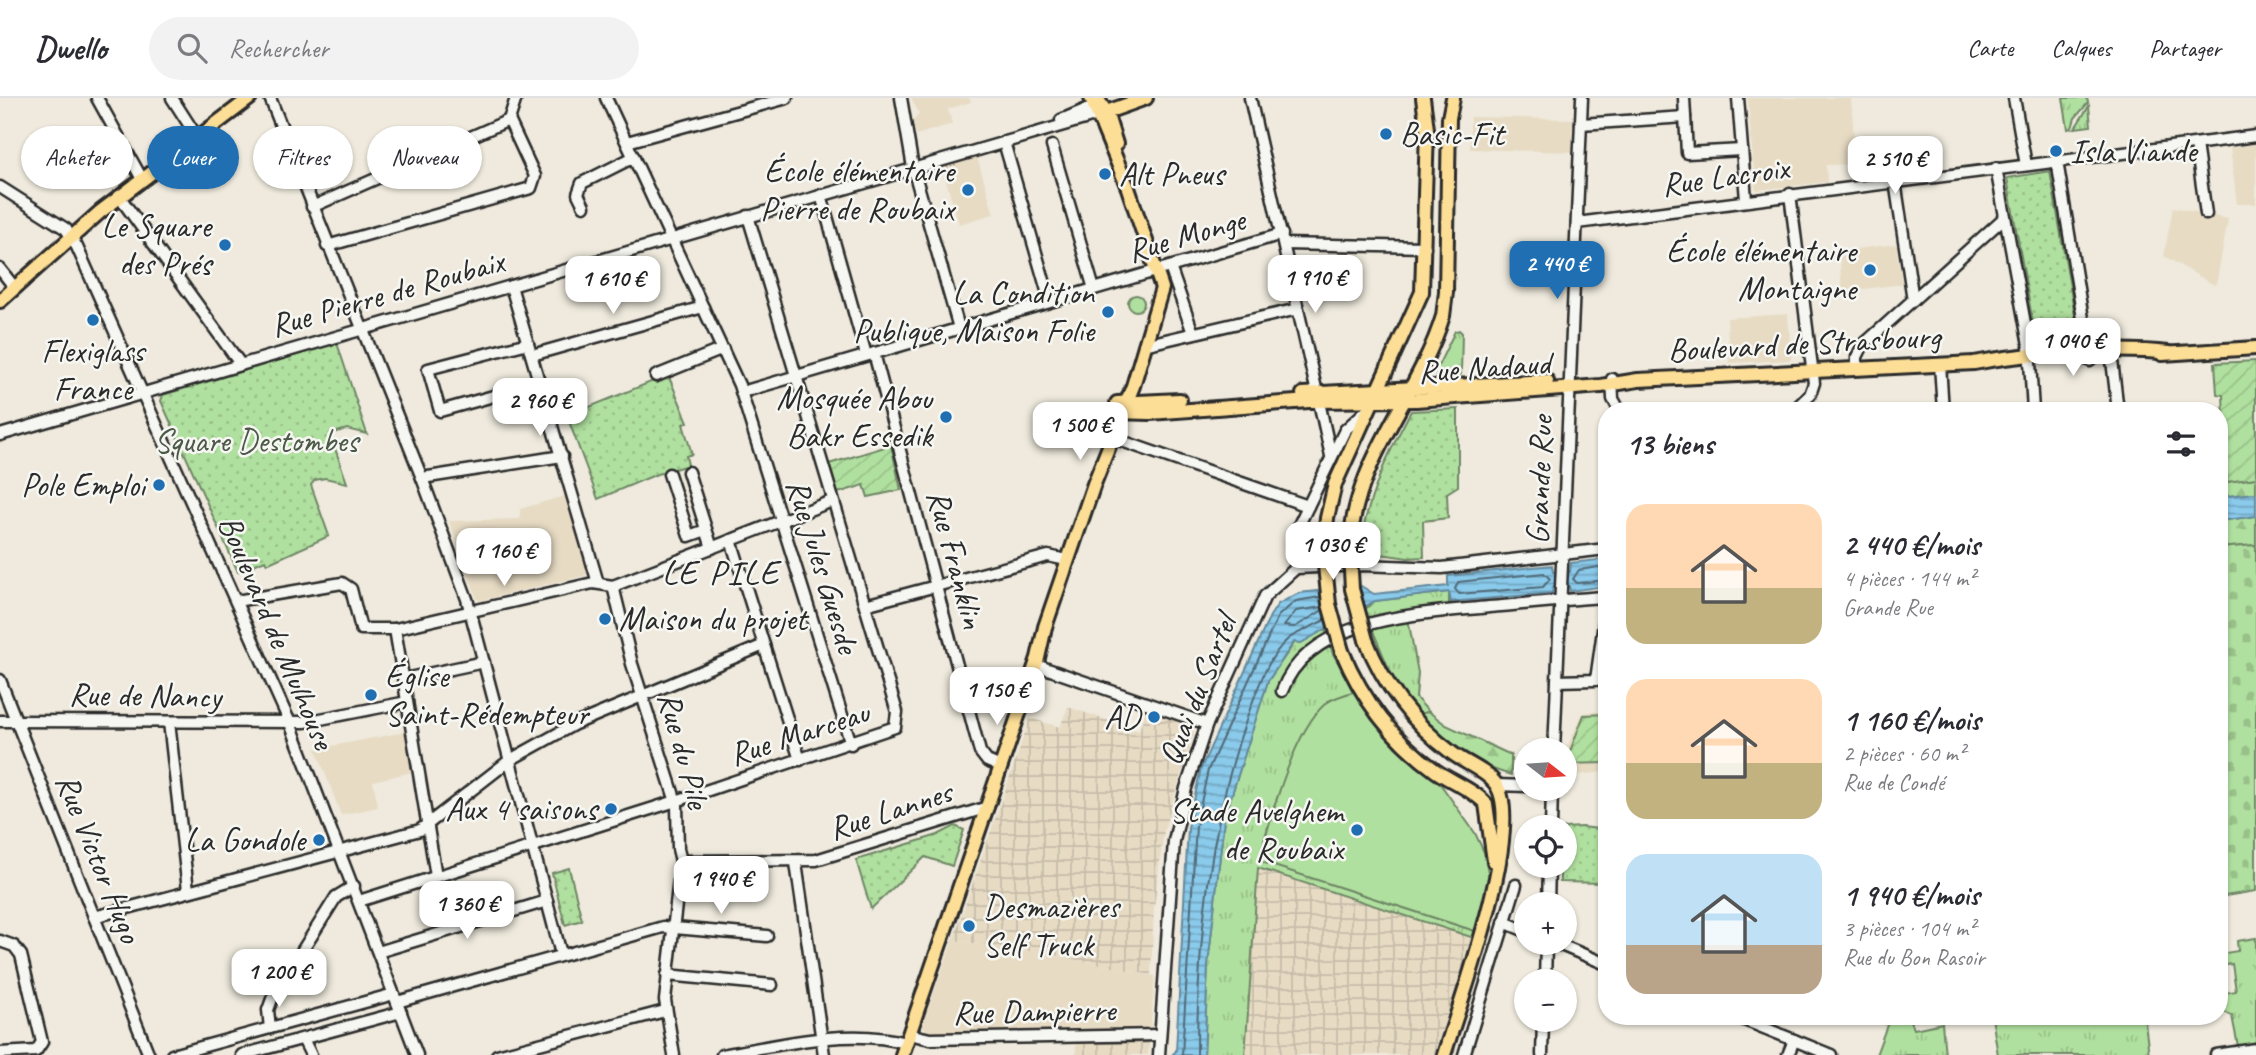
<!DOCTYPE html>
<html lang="fr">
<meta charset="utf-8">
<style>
body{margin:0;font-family:Caveat,sans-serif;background:#f2f2f3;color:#2b2b33;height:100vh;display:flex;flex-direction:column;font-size:26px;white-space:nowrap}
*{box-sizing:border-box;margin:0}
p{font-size:23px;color:#7c7c81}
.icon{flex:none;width:38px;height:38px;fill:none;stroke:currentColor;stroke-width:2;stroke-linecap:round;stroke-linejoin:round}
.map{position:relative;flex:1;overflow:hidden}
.sheet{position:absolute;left:1598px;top:304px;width:630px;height:623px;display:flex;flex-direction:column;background:#fff;border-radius:28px;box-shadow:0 2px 5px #0004}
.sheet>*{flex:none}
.top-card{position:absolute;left:21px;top:28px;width:665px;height:63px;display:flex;gap:14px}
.needle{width:46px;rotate:107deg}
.controls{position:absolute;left:1514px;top:640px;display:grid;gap:14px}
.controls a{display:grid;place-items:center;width:63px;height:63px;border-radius:50%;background:#fff;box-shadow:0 2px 5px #0004;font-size:35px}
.price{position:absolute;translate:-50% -60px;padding:0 16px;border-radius:14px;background:#fff;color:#222;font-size:23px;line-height:46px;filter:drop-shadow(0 2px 4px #0008)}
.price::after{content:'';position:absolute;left:50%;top:42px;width:21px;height:16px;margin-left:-10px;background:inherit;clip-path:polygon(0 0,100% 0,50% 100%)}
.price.on{background:#1f6fb2;color:#fff}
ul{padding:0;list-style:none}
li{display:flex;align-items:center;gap:21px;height:175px;padding:0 28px}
li span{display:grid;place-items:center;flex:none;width:196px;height:140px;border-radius:21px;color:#555}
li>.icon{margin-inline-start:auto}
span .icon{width:84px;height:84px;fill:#fffc;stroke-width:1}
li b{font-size:30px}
h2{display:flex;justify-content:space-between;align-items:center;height:84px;padding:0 28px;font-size:30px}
.pill{padding:0 24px;border-radius:32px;background:#fff;box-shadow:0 2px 5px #0004;font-size:24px;line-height:63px}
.pill.on{background:#1f6fb2;color:#fff}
header{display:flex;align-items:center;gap:42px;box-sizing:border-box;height:98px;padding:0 35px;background:#fff;border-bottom:2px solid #e1e1e2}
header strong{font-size:33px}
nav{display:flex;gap:38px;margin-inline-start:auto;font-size:24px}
.search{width:490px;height:63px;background:#f2f2f3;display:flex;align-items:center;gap:18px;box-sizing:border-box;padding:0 24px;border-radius:38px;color:#7c7c81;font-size:26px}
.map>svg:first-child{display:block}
.built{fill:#e7dbc4}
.industrial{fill:url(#industrial-grid)}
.grass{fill:url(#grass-tufts);stroke:#6e8665;stroke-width:2}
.forest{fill:url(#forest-firs);stroke:#6e8665;stroke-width:2}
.cemetery{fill:url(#cemetery-stones);stroke:#6e8665;stroke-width:2}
.park{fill:url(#park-dots);stroke:#6e8665;stroke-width:2}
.garden{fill:url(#garden-furrows);stroke:#6e8665;stroke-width:2}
.pitch{fill:#b0e09f;stroke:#6e8665;stroke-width:2}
.water{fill:url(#water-rules);stroke:#648a9e;stroke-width:2}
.pier{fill:#efeadd}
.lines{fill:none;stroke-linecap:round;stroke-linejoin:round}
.shore{stroke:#516b78;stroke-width:2}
.minor-casing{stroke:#2b2b2b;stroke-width:15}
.major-casing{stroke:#2b2b2b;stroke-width:18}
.minor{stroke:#f6f6f2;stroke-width:10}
.major{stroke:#fdde96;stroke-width:12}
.major-bridge-casing{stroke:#2b2b2b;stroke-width:18;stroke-linecap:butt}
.major-bridge{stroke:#fdde96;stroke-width:12}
.poi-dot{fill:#1f6fb2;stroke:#f6f6f2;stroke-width:2.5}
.labels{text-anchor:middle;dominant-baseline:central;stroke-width:5;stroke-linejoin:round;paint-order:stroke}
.poi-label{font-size:33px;fill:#2b2b2b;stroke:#f6f6f2;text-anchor:end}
.street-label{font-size:33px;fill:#2b2b2b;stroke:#f6f6f2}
.park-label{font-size:33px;fill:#4c5848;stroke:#f6f6f2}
.neighbourhood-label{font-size:35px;letter-spacing:2px;fill:#2b2b2b;stroke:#f6f6f2}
</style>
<header>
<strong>Dwello</strong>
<div class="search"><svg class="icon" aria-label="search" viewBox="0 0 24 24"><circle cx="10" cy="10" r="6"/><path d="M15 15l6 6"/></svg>Rechercher</div>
<nav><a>Carte</a><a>Calques</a><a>Partager</a></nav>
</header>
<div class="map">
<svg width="2256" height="957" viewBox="0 0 2256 957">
<defs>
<pattern id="industrial-grid" width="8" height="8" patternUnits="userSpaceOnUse" patternTransform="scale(1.75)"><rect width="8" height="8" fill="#e7dbc4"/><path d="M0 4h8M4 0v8" fill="none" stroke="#c6bca9"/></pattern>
<pattern id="grass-tufts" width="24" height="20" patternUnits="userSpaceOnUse" patternTransform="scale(1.75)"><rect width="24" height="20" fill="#b0e09f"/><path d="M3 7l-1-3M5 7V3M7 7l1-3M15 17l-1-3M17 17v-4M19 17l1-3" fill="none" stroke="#98c089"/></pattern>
<pattern id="forest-firs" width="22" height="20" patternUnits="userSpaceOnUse" patternTransform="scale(1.75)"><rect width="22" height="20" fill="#b0e09f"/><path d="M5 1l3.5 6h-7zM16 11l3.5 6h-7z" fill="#98c089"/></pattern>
<pattern id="cemetery-stones" width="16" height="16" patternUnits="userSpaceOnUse" patternTransform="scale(1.75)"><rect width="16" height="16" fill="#b0e09f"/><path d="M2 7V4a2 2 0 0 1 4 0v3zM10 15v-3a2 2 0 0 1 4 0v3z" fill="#98c089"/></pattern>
<pattern id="park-dots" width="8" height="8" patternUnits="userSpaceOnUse" patternTransform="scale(1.75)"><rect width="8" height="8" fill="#b0e09f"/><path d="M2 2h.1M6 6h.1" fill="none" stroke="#98c089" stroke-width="1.8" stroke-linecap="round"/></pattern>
<pattern id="garden-furrows" width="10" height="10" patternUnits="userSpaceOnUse" patternTransform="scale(1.75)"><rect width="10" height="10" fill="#b0e09f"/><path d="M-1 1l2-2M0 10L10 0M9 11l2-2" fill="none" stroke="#98c089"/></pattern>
<pattern id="water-rules" width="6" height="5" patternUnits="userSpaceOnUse" patternTransform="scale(1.75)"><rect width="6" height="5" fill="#8acaeb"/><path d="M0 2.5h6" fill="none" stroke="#71a4bf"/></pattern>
</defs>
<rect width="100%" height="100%" fill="#efeadd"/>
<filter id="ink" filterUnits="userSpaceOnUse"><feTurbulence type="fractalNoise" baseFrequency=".0143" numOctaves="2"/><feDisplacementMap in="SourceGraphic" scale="14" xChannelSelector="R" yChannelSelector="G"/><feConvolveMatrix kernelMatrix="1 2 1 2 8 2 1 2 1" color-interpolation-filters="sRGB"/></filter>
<g filter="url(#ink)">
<g class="built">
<path d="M911 0H969L971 4 948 11 952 26 916 37 913 23 919 15Z"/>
<path d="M1748 0H1851L1856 66 1826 67 1827 84 1757 92 1755 89Z"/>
<path d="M1470 19 1573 21 1572 54 1470 51Z"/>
<path d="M2256 46V106H2237L2230 50Z"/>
<path d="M977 59 994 116 959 126 942 69Z"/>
<path d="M2173 109 2228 121 2216 188 2164 158Z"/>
<path d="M1896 146 1902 186 1842 194 1839 153Z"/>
<path d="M1788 216 1791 262 1729 265 1727 220Z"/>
<path d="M568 397 592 476 478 503 449 423 520 421V411Z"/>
<path d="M1606 613V674L1565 678V653L1583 615Z"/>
<path d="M405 634 412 674 373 683 378 709 341 717 316 651Z"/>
<path d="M953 842 1048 856 1155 878 1151 925 1145 930 928 935 922 927Z"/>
</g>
<g class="industrial">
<path d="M1068 609 1139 633 1145 613 1191 628 1194 634 1164 732 1154 809 1151 877 1048 856 953 842 1030 620 1060 629Z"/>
<path d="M1258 769 1474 840 1436 957H1245Z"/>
<path d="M1151 925 1148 957H1076L1075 931 1145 930Z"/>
</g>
<g class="grass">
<path d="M2063 0H2087L2088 5 2075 20 2072 30 2068 31Z"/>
<path d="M2089 8 2091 28 2075 30Z"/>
<circle cx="1136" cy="205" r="8"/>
<path d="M1459 232 1462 235 1461 276 1457 279H1437L1435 274 1455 233Z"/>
<path d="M1449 494V508L1407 515 1418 575 1416 600 1429 614 1416 616 1392 578 1364 512 1375 503Z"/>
<path d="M1325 530 1333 556 1355 593 1328 603 1289 670 1272 713 1259 763 1475 833 1474 840 1258 770 1245 957H1204L1208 867 1224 721 1268 583 1295 544 1301 545Z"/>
<path d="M2256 840V945L2238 948 2232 918 2219 911V896L2236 893 2232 866 2219 868V856L2238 853 2237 843Z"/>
<path d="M1890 919H1908L1914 931 1942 925 1945 957H1876Z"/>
<path d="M1992 919H2151L2152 923 2145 924 2149 957H1998Z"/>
</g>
<g class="forest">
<path d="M2256 380V395L2219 399V384Z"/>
<path d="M2256 418V447L2219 450V423Z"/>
<path d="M1429 614 1446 627 1511 657V677C1473 667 1445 644 1416 616Z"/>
</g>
<path class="cemetery" d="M2256 447V793L2219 799V450Z"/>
<g class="park">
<path d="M2050 73 2079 241 2037 248 2007 80Z"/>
<path d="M337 245 367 336 347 331 330 336 347 385 325 380 315 382 311 387 329 438 267 466 265 462 238 474 161 303 163 297Z"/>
<path d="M668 277 688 324 683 326 692 356 686 358 688 367 657 376 598 401 567 318Z"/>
<path d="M1458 311V388L1447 395 1448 420 1423 423 1424 459 1408 460 1359 453C1367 400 1386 359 1411 313Z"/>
<path d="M955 728 964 732 952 768 925 759 871 811 856 762 938 737Z"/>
<path d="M1582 729 1606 732V785L1560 784V768H1564L1565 730Z"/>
<path d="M569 770 582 822 565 827 552 775Z"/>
</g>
<g class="garden">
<path d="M2256 263V380L2227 384 2223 297 2217 296 2215 265Z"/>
<path d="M891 347 901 392 868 399 864 387 838 395 829 366Z"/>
<path d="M1606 616V665L1565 666 1584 617Z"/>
</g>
<path class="pitch" d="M1355 593 1378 629 1408 660 1441 687 1475 735 1484 754 1490 784 1475 833 1259 763C1270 722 1293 634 1325 606 1333 599 1345 597 1355 593Z"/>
<g class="water">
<path d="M2256 395V418L2219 423V399Z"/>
<path d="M1606 461V488L1570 493 1569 488 1553 489 1552 495 1451 504 1449 494 1375 503 1301 545 1294 544 1268 583 1224 721 1208 867 1204 957H1172L1176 953 1188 730 1201 670 1270 518 1278 506 1299 495 1361 488 1374 496 1448 488V478L1552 467 1553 474H1570L1571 465Z"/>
</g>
<path class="pier" d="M1359 484 1365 515 1329 532 1320 488Z"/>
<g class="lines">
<g class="shore">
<path d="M1606 468 1579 472 1573 481 1577 485 1606 482"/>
<path d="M1544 475 1550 481 1543 489 1459 496 1455 491 1458 484Z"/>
<path d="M1322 509 1296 513 1284 528 1295 529 1323 512"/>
<path d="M1182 957 1196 728 1208 672 1278 518 1296 503 1320 499"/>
<path d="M1197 957C1197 840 1210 721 1250 611 1259 587 1268 559 1288 541 1293 537 1317 526 1325 522"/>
</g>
<g class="minor-casing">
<g id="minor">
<path d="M97 0 142 81"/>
<path d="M172 0 197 39"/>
<path d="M270 0 422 380 467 501 561 856"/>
<path d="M606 0 739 287 851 646"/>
<path d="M901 0 913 70 959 230"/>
<path d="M1250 0 1317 295"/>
<path d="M1684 0 1687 55 1742 52"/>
<path d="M1738 0 1746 102"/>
<path d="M2014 0 2026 67"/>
<path d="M1061 22 1094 8"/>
<path d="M1581 26 1685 19"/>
<path d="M627 44 787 0"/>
<path d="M1004 44 1050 203"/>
<path d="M2196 46 2206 116"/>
<path d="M1052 48 1094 191"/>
<path d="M2057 63 2090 263"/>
<path d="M1996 70 2029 247 2033 313"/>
<path d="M1895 83 1913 202"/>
<path d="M0 89 66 131 77 149 290 625 417 957"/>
<path d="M1790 96 1814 285 1810 297 1793 313"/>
<path d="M821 97 866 257"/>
<path d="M119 98 241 267"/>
<path d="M584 108 578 96 582 85 634 59"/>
<path d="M312 109 509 22 516 0"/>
<path d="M1577 125 2256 38"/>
<path d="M1284 146 1425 149"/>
<path d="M327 148 531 90 535 78 509 22"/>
<path d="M1170 169 1193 235"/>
<path d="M0 171 15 190"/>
<path d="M511 188 598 485"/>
<path d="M528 245 428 271 440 313 540 285"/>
<path d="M1144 247 1298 211"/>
<path d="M2111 254 2118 313"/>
<path d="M874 255 980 654 987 663 1001 669"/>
<path d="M532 257 703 209"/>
<path d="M1940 266 1943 313"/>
<path d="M1857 271V259L1863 247 2005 119"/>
<path d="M656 278 723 251"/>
<path d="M1612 281 1613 301 1620 313"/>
<path d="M742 294 1282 136"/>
<path d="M1319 304 1331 358"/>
<path d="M0 337 1098 17"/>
<path d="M1113 340 1308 408"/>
<path d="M688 374 712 450"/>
<path d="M669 376 689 438 706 432"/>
<path d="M422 380 562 358"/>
<path d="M731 442 800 662"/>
<path d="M1296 470 1362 467 1442 470 1606 451"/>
<path d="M1296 470 1293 446 1295 435 1345 332 1368 311"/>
<path d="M613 488 632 566 677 707 678 751 681 763 665 902 674 957"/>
<path d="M236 503 342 485 351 491 361 531H395L593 485 613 488 832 403"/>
<path d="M865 507 1048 458 1067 462"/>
<path d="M395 531 436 778"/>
<path d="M1036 567 1207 626"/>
<path d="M404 581 484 564"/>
<path d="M0 582 149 957"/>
<path d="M1557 583 1596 582 1606 511"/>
<path d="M1282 593C1309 518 1422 516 1489 509 1528 506 1567 501 1606 499"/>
<path d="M0 623 305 624 407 604"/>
<path d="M169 624 188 792"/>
<path d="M1554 653 1582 0"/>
<path d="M1497 687 1526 688"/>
<path d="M1551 730 1552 691"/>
<path d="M681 763 816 762 988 709"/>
<path d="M796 765 824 957"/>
<path d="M359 803 676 703 895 629 897 614 748 118"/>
<path d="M1548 807 1549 768"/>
<path d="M94 819 420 732 510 662 575 626 764 547"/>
<path d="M1504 824 1526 833"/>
<path d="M0 843 14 848 21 857 42 944 36 953 0 955"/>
<path d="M1556 845 1606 866"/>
<path d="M378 854 547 803"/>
<path d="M667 877 772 887"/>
<path d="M1545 884 1546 845"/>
<path d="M397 904 663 829 767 838"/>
<path d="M1737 919 1831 957"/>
<path d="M270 930 268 912 272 901 336 799 354 788"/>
<path d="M909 936 930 941 1160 937"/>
<path d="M303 941 311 957"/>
<path d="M172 957 394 896"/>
<path d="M242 957 401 914"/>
<path d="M497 957 665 913"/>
<path d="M722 957C778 947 851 929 906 945"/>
<path d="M1159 957 1174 743 1186 690 1207 626 1265 498 1296 470"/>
<path d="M1464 957 1516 787"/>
<path d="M1542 957 1543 922"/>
<path d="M1788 957 1794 942"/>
<path d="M2216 957 2256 951"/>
</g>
</g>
<g class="major-casing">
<g id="major">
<path d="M1097 0 1106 14 1116 46"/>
<path d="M1101 16 1146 0"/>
<path d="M0 203 100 114 250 0"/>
<path d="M2162 256 2256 250"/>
<path d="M1303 296 1547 283"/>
<path d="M1117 305 1180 302"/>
<path d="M1114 314 1150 315 1309 303 1416 302 1601 288 1638 282 1974 265C2027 255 2115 249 2169 255"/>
<path d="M1350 455C1350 366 1418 300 1443 218L1446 194 1449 20 1453 0"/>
<path d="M1324 458 1327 420 1335 386 1422 194 1427 31 1423 0"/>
<path d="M1366 542C1383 586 1413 626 1452 655 1465 665 1485 672 1495 685 1527 725 1459 907 1444 957"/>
<path d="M1342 553C1362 601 1394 643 1436 673 1452 684 1474 692 1486 706L1494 763"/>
<path d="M902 957 1038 560 1045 529 1094 386 1133 288 1162 190 1128 90 1091 0"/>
</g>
</g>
<use href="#minor" class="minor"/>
<use href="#major" class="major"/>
<g class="major-bridge-casing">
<g id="major-bridge">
<path d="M1350 455 1352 491 1366 542"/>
<path d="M1324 458 1329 506 1342 553"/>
</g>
</g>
<use href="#major-bridge" class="major-bridge"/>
</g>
</g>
<g class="poi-dot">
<circle cx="1386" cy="36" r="7"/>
<circle cx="2056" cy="53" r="7"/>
<circle cx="1105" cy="76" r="7"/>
<circle cx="968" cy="92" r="7"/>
<circle cx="225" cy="147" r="7"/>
<circle cx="1870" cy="172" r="7"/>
<circle cx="1108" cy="214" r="7"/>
<circle cx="93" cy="222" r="7"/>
<circle cx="946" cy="319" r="7"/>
<circle cx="159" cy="387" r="7"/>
<circle cx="605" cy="521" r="7"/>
<circle cx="371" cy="597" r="7"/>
<circle cx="1154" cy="619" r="7"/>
<circle cx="611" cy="711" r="7"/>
<circle cx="1357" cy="732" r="7"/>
<circle cx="319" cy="742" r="7"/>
<circle cx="969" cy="828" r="7"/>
</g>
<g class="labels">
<g class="poi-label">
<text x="1400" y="36" text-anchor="start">Basic-Fit</text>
<text x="2070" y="53" text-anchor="start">Isla Viande</text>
<text x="954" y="73">École élémentaire<tspan x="954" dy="38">Pierre de Roubaix</tspan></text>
<text x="1119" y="76" text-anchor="start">Alt Pneus</text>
<text x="211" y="128">Le Square<tspan x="211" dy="38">des Prés</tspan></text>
<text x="1856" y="153">École élémentaire<tspan x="1856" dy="38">Montaigne</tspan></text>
<text x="1094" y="195">La Condition<tspan x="1094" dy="38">Publique, Maison Folie</tspan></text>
<text x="93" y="253" text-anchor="middle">Flexiglass<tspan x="93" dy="38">France</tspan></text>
<text x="932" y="300">Mosquée Abou<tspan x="932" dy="38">Bakr Essedik</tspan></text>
<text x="145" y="387">Pole Emploi</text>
<text x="619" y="521" text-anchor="start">Maison du projet</text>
<text x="385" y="578" text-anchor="start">Église<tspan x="385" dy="38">Saint-Rédempteur</tspan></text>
<text x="1140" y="619">AD</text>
<text x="597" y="711">Aux 4 saisons</text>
<text x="1343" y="713">Stade Avelghem<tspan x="1343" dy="38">de Roubaix</tspan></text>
<text x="305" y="742">La Gondole</text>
<text x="983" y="809" text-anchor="start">Desmazières<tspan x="983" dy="38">Self Truck</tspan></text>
</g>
<g class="street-label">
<text transform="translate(1725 78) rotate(-8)">Rue Lacroix</text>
<text transform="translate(1186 137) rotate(-16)">Rue Monge</text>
<text transform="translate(387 195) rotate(-16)">Rue Pierre de Roubaix</text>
<text transform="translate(1804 245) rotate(-3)">Boulevard de Strasbourg</text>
<text transform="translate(1484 269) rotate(-4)">Rue Nadaud</text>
<text transform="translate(1539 382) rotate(-88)">Grande Rue</text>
<text transform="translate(956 461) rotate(75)">Rue Franklin</text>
<text transform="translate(823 468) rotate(73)">Rue Jules Guesde</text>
<text transform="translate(277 534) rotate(67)">Boulevard de Mulhouse</text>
<text transform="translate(1197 592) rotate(-68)">Quai du Sartel</text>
<text transform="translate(145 597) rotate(1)">Rue de Nancy</text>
<text transform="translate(799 635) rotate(-18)">Rue Marceau</text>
<text transform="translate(684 652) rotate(75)">Rue du Pile</text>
<text transform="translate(890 712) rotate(-18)">Rue Lannes</text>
<text transform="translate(99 760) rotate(68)">Rue Victor Hugo</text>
<text transform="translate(1034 913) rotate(-1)">Rue Dampierre</text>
</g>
<g class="park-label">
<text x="256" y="343">Square Destombes</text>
</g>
<g class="neighbourhood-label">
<text x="721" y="474">LE PILE</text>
</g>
</g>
</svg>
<div class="controls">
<a><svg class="needle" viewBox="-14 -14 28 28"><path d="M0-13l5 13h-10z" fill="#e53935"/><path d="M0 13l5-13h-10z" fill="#7c7c81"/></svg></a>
<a><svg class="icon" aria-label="locate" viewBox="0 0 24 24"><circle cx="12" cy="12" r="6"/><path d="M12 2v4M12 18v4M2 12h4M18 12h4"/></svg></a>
<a>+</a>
<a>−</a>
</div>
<b class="price" style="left:1895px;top:98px">2 510 €</b>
<b class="price on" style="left:1557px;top:203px">2 440 €</b>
<b class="price" style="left:1315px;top:217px">1 910 €</b>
<b class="price" style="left:613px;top:218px">1 610 €</b>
<b class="price" style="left:2073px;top:280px">1 040 €</b>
<b class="price" style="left:540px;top:340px">2 960 €</b>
<b class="price" style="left:1080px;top:364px">1 500 €</b>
<b class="price" style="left:1333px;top:484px">1 030 €</b>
<b class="price" style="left:504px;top:490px">1 160 €</b>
<b class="price" style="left:997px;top:629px">1 150 €</b>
<b class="price" style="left:721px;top:818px">1 940 €</b>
<b class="price" style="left:467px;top:843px">1 360 €</b>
<b class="price" style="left:279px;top:911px">1 200 €</b>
<div class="top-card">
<a class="pill">Acheter</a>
<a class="pill on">Louer</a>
<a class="pill">Filtres</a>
<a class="pill">Nouveau</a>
</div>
<section class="sheet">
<h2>13 biens<svg class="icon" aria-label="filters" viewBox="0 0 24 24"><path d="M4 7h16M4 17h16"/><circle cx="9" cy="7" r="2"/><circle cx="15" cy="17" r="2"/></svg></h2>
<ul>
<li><span style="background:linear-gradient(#ffd9b3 60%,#c2b280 0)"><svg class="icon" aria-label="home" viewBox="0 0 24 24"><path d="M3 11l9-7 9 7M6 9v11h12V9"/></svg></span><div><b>2 440 €/mois</b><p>4 pièces · 144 m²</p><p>Grande Rue</p></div></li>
<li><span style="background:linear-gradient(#ffd9b3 60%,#c2b280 0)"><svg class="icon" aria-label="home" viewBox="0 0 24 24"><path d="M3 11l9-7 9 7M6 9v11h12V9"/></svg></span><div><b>1 160 €/mois</b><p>2 pièces · 60 m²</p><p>Rue de Condé</p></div></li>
<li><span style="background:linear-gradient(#bfe0f5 65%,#b9a48a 0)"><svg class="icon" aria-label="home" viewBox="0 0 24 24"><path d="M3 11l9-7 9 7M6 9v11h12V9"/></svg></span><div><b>1 940 €/mois</b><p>3 pièces · 104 m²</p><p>Rue du Bon Rasoir</p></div></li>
</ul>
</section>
</div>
